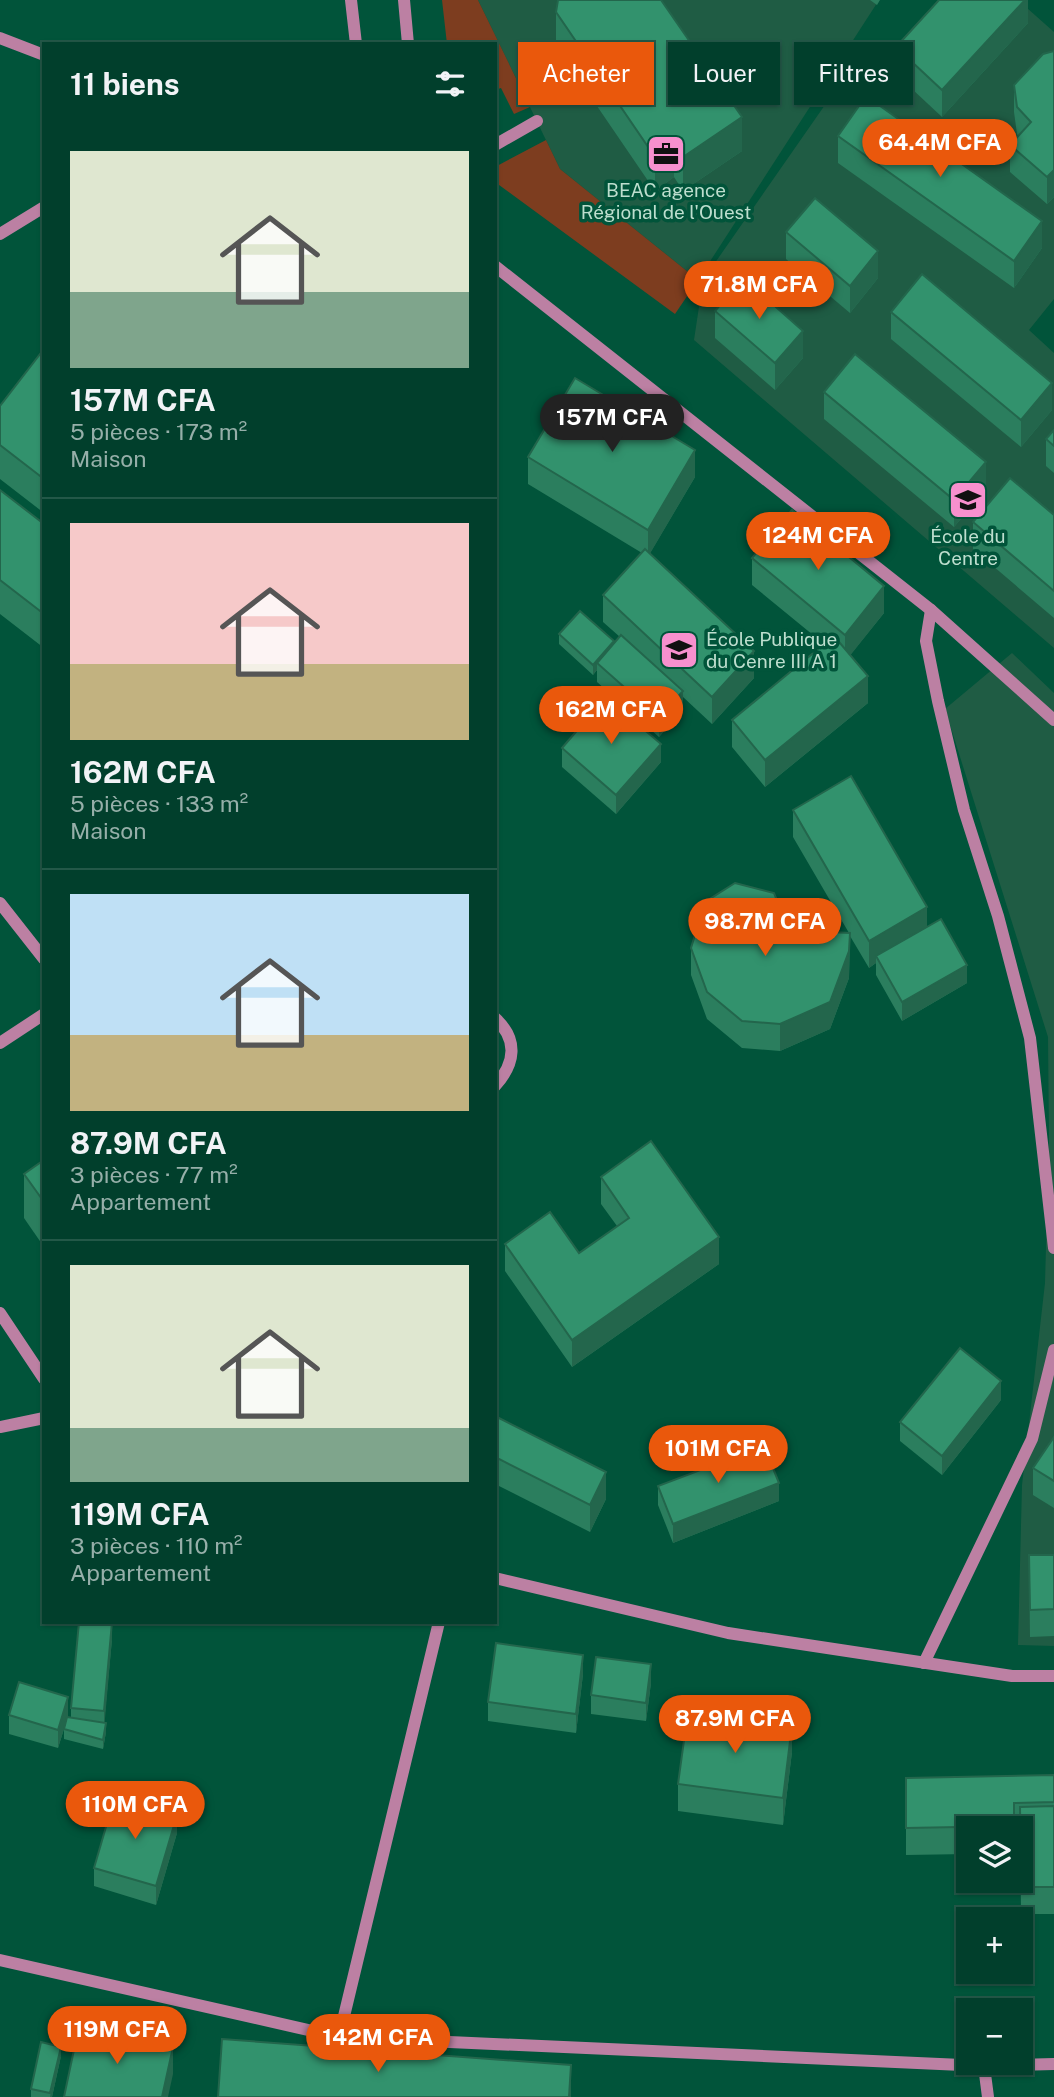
<!DOCTYPE html>
<html lang="fr">
<meta charset="utf-8">
<style>
body{margin:0;font-family:"Public Sans",sans-serif;background:#0b4634;color:#f1f3f6;height:100vh;display:flex;flex-direction:column;font-size:26px;white-space:nowrap}
*{box-sizing:border-box;margin:0}
p{font-size:23px;color:#96afa9}
.icon{flex:none;width:38px;height:38px;fill:none;stroke:currentColor;stroke-width:2;stroke-linecap:round;stroke-linejoin:round}
.map{position:relative;flex:1;overflow:hidden}
.sheet{position:absolute;left:42px;top:42px;width:455px;height:1582px;display:flex;flex-direction:column;background:#013f2c;border-radius:0px;box-shadow:0 2px 5px #0004,0 0 0 2px #235848}
.sheet>*{flex:none}
.hud{position:absolute;left:518px;top:42px;width:430px;height:63px;display:flex;gap:14px}
.tools{position:absolute;left:956px;top:1816px;display:grid;gap:14px}
.tools a{display:grid;place-items:center;width:77px;height:77px;border-radius:0px;background:#013f2c;box-shadow:0 2px 5px #0004,0 0 0 2px #235848;font-size:35px}
.price{position:absolute;translate:-50% -60px;padding:0 16px;border-radius:24px;background:#ea580c;color:#fff;font-size:23px;line-height:46px;filter:drop-shadow(0 2px 4px #0008)}
.price::after{content:'';position:absolute;left:50%;top:42px;width:21px;height:16px;margin-left:-10px;background:inherit;clip-path:polygon(0 0,100% 0,50% 100%)}
.price.current{background:#222;color:#fff}
ul{padding:0;list-style:none}
li{display:grid;align-content:center;gap:14px;height:371px;padding:0 28px}
li+li{border-top:2px solid #235848}
li span{display:grid;place-items:center;height:217px;border-radius:0px;color:#555}
li>.icon{margin-inline-start:auto}
span .icon{width:126px;height:126px;fill:#fffc;stroke-width:1}
li b{font-size:30px}
h2{display:flex;justify-content:space-between;align-items:center;height:84px;padding:0 28px;font-size:30px}
.pill{padding:0 24px;border-radius:0px;background:#013f2c;box-shadow:0 2px 5px #0004,0 0 0 2px #235848;font-size:24px;line-height:63px}
.pill.current{background:#ea580c;color:#fff}
.map>svg:first-child{display:block}
.built{fill:#1f5c44}
.green{fill:#7d3d1f}
.lines{fill:none;stroke-linecap:round;stroke-linejoin:round}
.minor{stroke:#bc80a3;stroke-width:12}
.wall{fill:#2b7e5e}
.shaded-wall{fill:#23664c}
.building{fill:#32926d;stroke:#23664c;stroke-width:2}
.labels{text-anchor:middle;dominant-baseline:central;stroke-width:7;stroke-linejoin:round;paint-order:stroke}
.poi-label{font-size:19px;fill:#bddece;stroke:#01543a}
</style>
<div class="map">
<svg width="1054" height="2097" viewBox="0 0 1054 2097">
<rect width="100%" height="100%" fill="#01543a"/>
<g class="built">
<path d="M478 0H879L698 280 560 169Z"/>
<path d="M961 0H1018L1054 32V299L1029 330 1054 353V648L694 340 703 280 850 69 886 99Z"/>
<path d="M1012 653 1054 693V1646L1018 1645 1022 1485 1045 1283 1049 1138 1048 1037 945 709Z"/>
</g>
<g class="green">
<path d="M442 0H478L530 107 514 114 501 88 495 90V44H447Z"/>
<path d="M546 140 560 169 698 280 675 314 495 182V167Z"/>
</g>
<g class="lines">
<g class="minor">
<path d="M351 0 356 44"/>
<path d="M404 0 408 44"/>
<path d="M0 38 44 55"/>
<path d="M495 145 537 121"/>
<path d="M0 234 44 207"/>
<path d="M495 266 931 610 1054 720"/>
<path d="M931 610 926 641 938 701 964 810 998 916 1030 1038 1054 1248"/>
<path d="M0 903 44 959"/>
<path d="M495 1018C519 1040 515 1064 495 1086"/>
<path d="M0 1043 44 1014"/>
<path d="M0 1313 44 1379"/>
<path d="M0 1427 44 1418"/>
<path d="M495 1578 728 1633 1012 1676H1054"/>
<path d="M924 1663 1032 1439 1054 1350"/>
<path d="M0 1960 339 2037 984 2066 1054 2064"/>
<path d="M339 2037 439 1622"/>
<path d="M984 2066 988 2097"/>
</g>
</g>
<g class="wall">
<path d="M870 0H880L877 5Z"/>
<path d="M1028 0V23L942 117 896 74V47Z"/>
<path d="M556 12 742 151 683 191 674 177 655 191 556 46Z"/>
<path d="M1054 51V197L1047 204 1010 172V145L1018 136 1017 134 1014 112V85Z"/>
<path d="M838 136 1042 248 1014 288 838 163Z"/>
<path d="M786 232 878 278 850 313 786 259Z"/>
<path d="M715 311 803 358 775 390 715 338Z"/>
<path d="M891 312 1052 410 1021 447 891 339Z"/>
<path d="M44 349V513L0 479V406Z"/>
<path d="M824 392 986 489 954 527 824 419Z"/>
<path d="M1054 430V473L1046 466V439Z"/>
<path d="M528 457 695 477 650 553 754 678 712 724 683 697V709L659 737 597 682V670L593 675 559 644V634L614 643 620 637 603 622V595L642 553 528 484Z"/>
<path d="M0 490 44 524V648L0 614Z"/>
<path d="M1054 515V618L973 549V522Z"/>
<path d="M752 558 884 613 850 655 868 703 765 787 732 747V720L824 644 752 585Z"/>
<path d="M562 748 661 762 616 814 562 767Z"/>
<path d="M793 810 927 927 967 983 902 1021 876 975V963L869 968 850 936 849 978 830 1029 780 1051 742 1048 707 1019 691 975V948L789 930 849 933 793 837Z"/>
<path d="M44 1160V1247L24 1218V1174Z"/>
<path d="M601 1177 719 1264 572 1367 505 1271V1244L579 1253 617 1226 601 1204Z"/>
<path d="M1001 1400 942 1475 900 1441V1422Z"/>
<path d="M495 1416 606 1499 590 1532 495 1484Z"/>
<path d="M1054 1437V1508L1033 1495V1468Z"/>
<path d="M658 1486 779 1501 673 1543 658 1505Z"/>
<path d="M1029 1555H1054V1636L1030 1637Z"/>
<path d="M112 1639 104 1723 106 1732 103 1749 64 1739V1729L58 1748 9 1734V1715L68 1716V1717H71V1708Z"/>
<path d="M583 1674 576 1733 488 1721V1702Z"/>
<path d="M651 1683 646 1721 591 1714V1695Z"/>
<path d="M792 1752 783 1825 678 1811V1784Z"/>
<path d="M1054 1775V1914H1021L1020 1829H968V1854L906 1855V1778Z"/>
<path d="M177 1833 156 1905 94 1886V1868Z"/>
<path d="M61 2056 52 2097H31V2089Z"/>
</g>
<g class="shaded-wall">
<path d="M1025 0H1028V23L942 117V90Z"/>
<path d="M742 117V151L683 191V157Z"/>
<path d="M674 143V177L655 191V157Z"/>
<path d="M1054 170V197L1047 204V177Z"/>
<path d="M1042 221V248L1014 288V261Z"/>
<path d="M878 251V278L850 313V286Z"/>
<path d="M803 331V358L775 390V363Z"/>
<path d="M1052 383V410L1021 447V420Z"/>
<path d="M695 450V477L648 557V530Z"/>
<path d="M986 462V489L954 527V500Z"/>
<path d="M884 586V613L845 662V635Z"/>
<path d="M614 641V651L597 663V670L593 675V665Z"/>
<path d="M754 651V678L712 724V697Z"/>
<path d="M868 676V703L765 787V760Z"/>
<path d="M683 691V709L659 737V718Z"/>
<path d="M661 744V762L616 814V795Z"/>
<path d="M927 907V934L876 956V963L869 968V941Z"/>
<path d="M850 933 849 978 830 1029 780 1051V1024Z"/>
<path d="M967 965V983L902 1021V1002Z"/>
<path d="M719 1237V1264L572 1367V1340Z"/>
<path d="M1001 1381V1400L942 1475V1456Z"/>
<path d="M606 1472V1499L590 1532V1505Z"/>
<path d="M779 1483V1501L673 1543V1524Z"/>
<path d="M112 1622V1639L104 1730V1711Z"/>
<path d="M583 1655V1674L576 1733V1714Z"/>
<path d="M651 1664V1683L646 1721V1703Z"/>
<path d="M68 1697V1716L58 1748V1730Z"/>
<path d="M106 1723V1732L103 1749V1740Z"/>
<path d="M792 1725V1752L783 1825V1798Z"/>
<path d="M177 1815V1833L156 1905V1886Z"/>
<path d="M61 2047V2056L52 2097H50Z"/>
<path d="M173 2047V2074L168 2097H162Z"/>
<path d="M571 2065V2097H569Z"/>
</g>
<g class="building">
<path d="M558 0H661L742 117 683 157 674 143 655 157 556 12Z"/>
<path d="M939 0H1025L942 90 896 47Z"/>
<path d="M1054 51V170L1047 177 1010 145 1031 122 1017 107 1014 85 1043 54Z"/>
<path d="M866 96 1042 221 1014 261 838 136Z"/>
<path d="M815 198 878 251 850 286 786 232Z"/>
<path d="M922 274 1052 383 1021 420 891 312Z"/>
<path d="M743 278 803 331 775 363 715 311Z"/>
<path d="M44 349V479L0 445V406Z"/>
<path d="M855 354 986 462 954 500 824 392Z"/>
<path d="M575 378 695 450 648 530 528 457Z"/>
<path d="M1054 430V446L1046 439Z"/>
<path d="M1010 478 1054 515V591L973 522Z"/>
<path d="M0 490 44 524V614L0 580Z"/>
<path d="M792 510 884 586 845 635 752 558Z"/>
<path d="M645 549 754 651 712 697 603 595Z"/>
<path d="M580 611 614 641 593 665 559 634Z"/>
<path d="M621 635 683 691 659 718 597 663Z"/>
<path d="M834 636 868 676 765 760 732 720Z"/>
<path d="M606 697 661 744 616 795 562 748Z"/>
<path d="M851 776 927 907 869 941 793 810Z"/>
<path d="M735 883 774 893 789 930 850 933 849 951 830 1002 780 1024 742 1021 707 992 691 948 705 902Z"/>
<path d="M941 919 967 965 902 1002 876 956Z"/>
<path d="M651 1141 719 1237 572 1340 505 1244 550 1212 579 1253 629 1218 601 1177Z"/>
<path d="M44 1160V1202L24 1174Z"/>
<path d="M960 1348 1001 1381 942 1456 900 1422Z"/>
<path d="M495 1416 606 1472 590 1505 495 1457Z"/>
<path d="M1054 1437V1481L1033 1468Z"/>
<path d="M764 1446 779 1483 673 1524 658 1486Z"/>
<path d="M1029 1555H1054V1609L1030 1610Z"/>
<path d="M79 1622H112L104 1711 71 1708Z"/>
<path d="M496 1643 583 1655 576 1714 488 1702Z"/>
<path d="M596 1657 651 1664 646 1703 591 1695Z"/>
<path d="M19 1682 68 1697 58 1730 9 1715Z"/>
<path d="M688 1711 792 1725 783 1798 678 1784Z"/>
<path d="M67 1717 106 1723 103 1740 64 1729Z"/>
<path d="M1054 1775V1802L1014 1803V1826L906 1828V1778Z"/>
<path d="M115 1796 177 1815 156 1886 94 1868Z"/>
<path d="M1054 1806V1887H1021L1020 1807Z"/>
<path d="M79 2026 173 2047 162 2097H64Z"/>
<path d="M222 2039 571 2065 569 2097H218Z"/>
<path d="M41 2042 61 2047 50 2093 31 2089Z"/>
</g>
<defs>
<g id="office-square" transform="scale(2.0125)"><rect x="-9" y="-9" width="18" height="18" rx="4" fill="#f790ce" stroke="#01543a"/><path d="M-6-3h4V-5.5h4V-3h4V5H-6ZM-1-4.5V-3h2v-1.5ZM-6 0V1H6V0Z" fill="#111"/></g>
<g id="school-square" transform="scale(2.0125)"><rect x="-9" y="-9" width="18" height="18" rx="4" fill="#f790ce" stroke="#01543a"/><path d="M0-5L7-2L0 1L-7-2ZM-4 1L0 2.5L4 1V4Q0 6-4 4Z" fill="#111"/></g>
</defs>
<g fill-rule="evenodd">
<use href="#office-square" x="666" y="154"/>
<use href="#school-square" x="968" y="500"/>
<use href="#school-square" x="679" y="650"/>
</g>
<g class="labels">
<g class="poi-label">
<text x="666" y="190">BEAC agence<tspan x="666" dy="22">Régional de l'Ouest</tspan></text>
<text x="968" y="536">École du<tspan x="968" dy="22">Centre</tspan></text>
<text x="706" y="639" text-anchor="start">École Publique<tspan x="706" dy="22">du Cenre III A 1</tspan></text>
</g>
</g>
</svg>
<div class="tools">
<a><svg class="icon" aria-label="layers" viewBox="0 0 24 24"><path d="M12 4l9 5-9 5-9-5zM3 14l9 5 9-5"/></svg></a>
<a>+</a>
<a>−</a>
</div>
<b class="price" style="left:940px;top:179px">64.4M CFA</b>
<b class="price" style="left:759px;top:321px">71.8M CFA</b>
<b class="price current" style="left:612px;top:454px">157M CFA</b>
<b class="price" style="left:818px;top:572px">124M CFA</b>
<b class="price" style="left:611px;top:746px">162M CFA</b>
<b class="price" style="left:765px;top:958px">98.7M CFA</b>
<b class="price" style="left:718px;top:1485px">101M CFA</b>
<b class="price" style="left:735px;top:1755px">87.9M CFA</b>
<b class="price" style="left:135px;top:1841px">110M CFA</b>
<b class="price" style="left:117px;top:2066px">119M CFA</b>
<b class="price" style="left:378px;top:2074px">142M CFA</b>
<div class="hud">
<a class="pill current">Acheter</a>
<a class="pill">Louer</a>
<a class="pill">Filtres</a>
</div>
<section class="sheet">
<h2>11 biens<svg class="icon" aria-label="filters" viewBox="0 0 24 24"><path d="M4 7h16M4 17h16"/><circle cx="9" cy="7" r="2"/><circle cx="15" cy="17" r="2"/></svg></h2>
<ul>
<li><span style="background:linear-gradient(#dfe7d0 65%,#7fa58c 0)"><svg class="icon" aria-label="home" viewBox="0 0 24 24"><path d="M3 11l9-7 9 7M6 9v11h12V9"/></svg></span><div><b>157M CFA</b><p>5 pièces · 173 m²</p><p>Maison</p></div></li>
<li><span style="background:linear-gradient(#f6c9c9 65%,#c2b280 0)"><svg class="icon" aria-label="home" viewBox="0 0 24 24"><path d="M3 11l9-7 9 7M6 9v11h12V9"/></svg></span><div><b>162M CFA</b><p>5 pièces · 133 m²</p><p>Maison</p></div></li>
<li><span style="background:linear-gradient(#bfe0f5 65%,#c2b280 0)"><svg class="icon" aria-label="home" viewBox="0 0 24 24"><path d="M3 11l9-7 9 7M6 9v11h12V9"/></svg></span><div><b>87.9M CFA</b><p>3 pièces · 77 m²</p><p>Appartement</p></div></li>
<li><span style="background:linear-gradient(#dfe7d0 75%,#7fa58c 0)"><svg class="icon" aria-label="home" viewBox="0 0 24 24"><path d="M3 11l9-7 9 7M6 9v11h12V9"/></svg></span><div><b>119M CFA</b><p>3 pièces · 110 m²</p><p>Appartement</p></div></li>
</ul>
</section>
</div>
